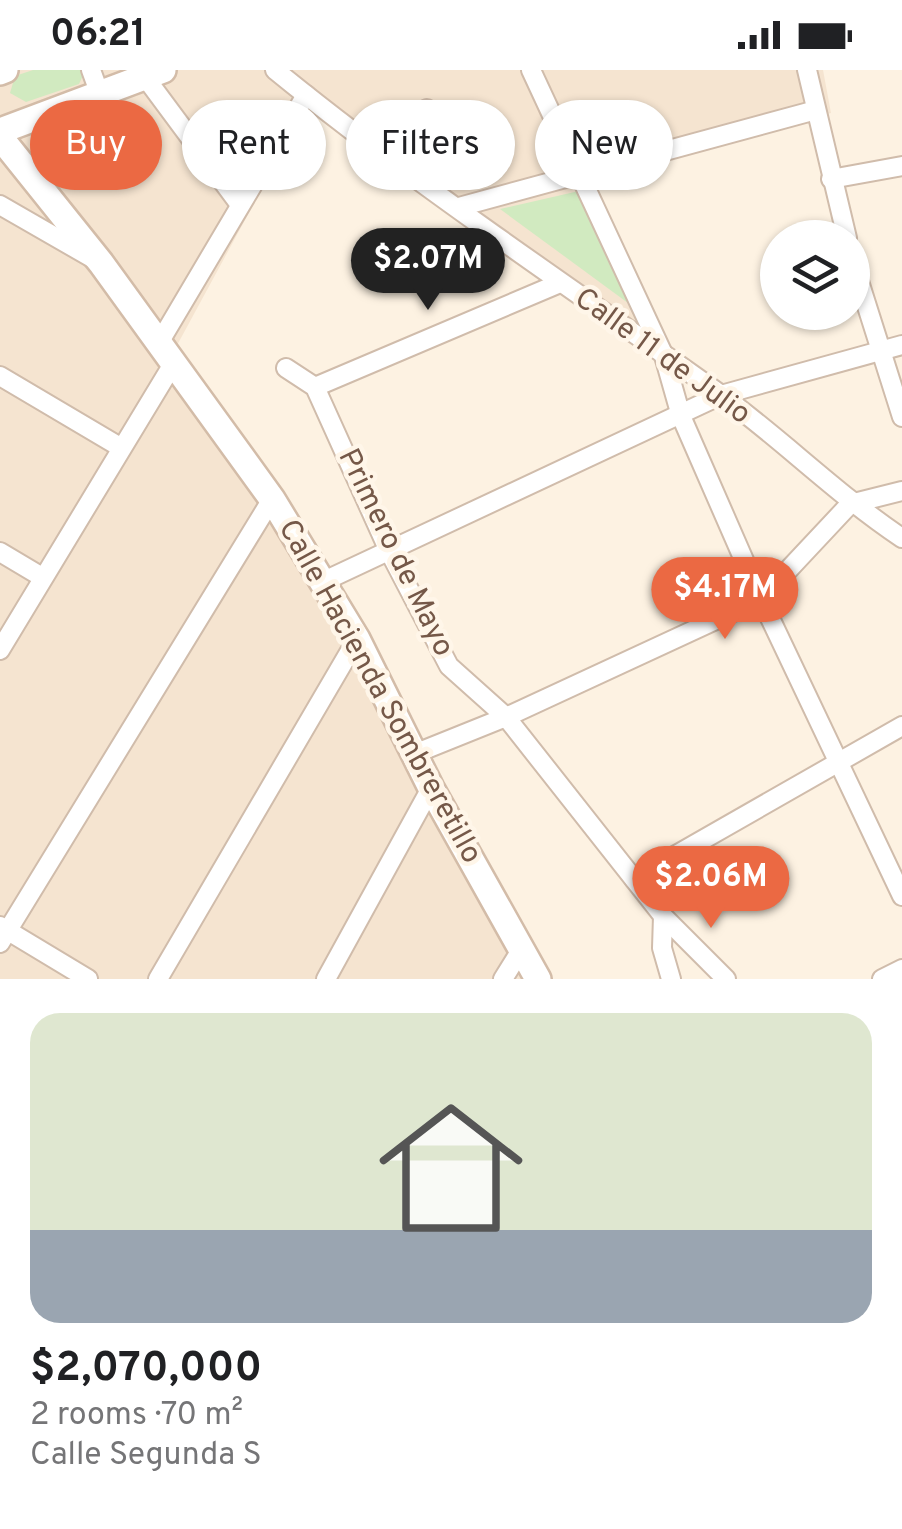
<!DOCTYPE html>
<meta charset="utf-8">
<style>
body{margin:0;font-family:Overpass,sans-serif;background:#f2f2f2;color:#202124;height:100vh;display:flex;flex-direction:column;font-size:38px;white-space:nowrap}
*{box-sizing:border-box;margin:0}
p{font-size:32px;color:#757577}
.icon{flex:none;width:55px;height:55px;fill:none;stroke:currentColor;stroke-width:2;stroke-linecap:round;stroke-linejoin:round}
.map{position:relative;height:909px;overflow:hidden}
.sheet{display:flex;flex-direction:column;background:#fff;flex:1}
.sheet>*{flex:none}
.guide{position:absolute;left:30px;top:30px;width:842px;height:90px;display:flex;gap:20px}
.fabs{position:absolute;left:760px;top:150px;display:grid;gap:20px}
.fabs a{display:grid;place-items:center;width:110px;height:110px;border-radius:50%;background:#fff;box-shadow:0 2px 8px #0004;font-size:50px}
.price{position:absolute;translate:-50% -85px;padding:0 22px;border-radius:35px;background:#eb6943;color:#fff;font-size:32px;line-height:65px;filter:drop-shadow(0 2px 5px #0008)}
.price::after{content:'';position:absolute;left:50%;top:60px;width:30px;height:22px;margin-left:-15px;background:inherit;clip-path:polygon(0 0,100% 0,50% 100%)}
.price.current{background:#222;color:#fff}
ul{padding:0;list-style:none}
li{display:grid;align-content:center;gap:20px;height:530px;padding:0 30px}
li+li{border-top:2px solid #e0e0e0}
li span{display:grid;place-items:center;height:310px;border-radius:30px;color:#555}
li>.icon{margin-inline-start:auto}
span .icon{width:180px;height:180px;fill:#fffc;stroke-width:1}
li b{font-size:42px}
.chip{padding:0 35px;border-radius:45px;background:#fff;box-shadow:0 2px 8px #0004;font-size:35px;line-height:90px}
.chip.current{background:#eb6943;color:#fff}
.status{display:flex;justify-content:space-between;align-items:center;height:70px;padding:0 50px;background:#fff;direction:ltr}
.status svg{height:28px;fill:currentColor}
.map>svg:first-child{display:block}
.residential{fill:#f5e4d0}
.green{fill:#d1eac0}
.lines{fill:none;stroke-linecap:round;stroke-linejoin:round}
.street-casing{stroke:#d0bcab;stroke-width:22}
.secondary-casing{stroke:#d3bca8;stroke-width:30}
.path{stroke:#d8b39c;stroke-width:4;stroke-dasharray:2.5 8;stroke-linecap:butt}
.street{stroke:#fff;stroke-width:18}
.secondary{stroke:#fff;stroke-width:25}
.labels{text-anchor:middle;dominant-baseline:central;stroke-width:9;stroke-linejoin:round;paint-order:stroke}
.street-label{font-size:30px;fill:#755848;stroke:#fff6e9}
</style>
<div class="status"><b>06:21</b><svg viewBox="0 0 49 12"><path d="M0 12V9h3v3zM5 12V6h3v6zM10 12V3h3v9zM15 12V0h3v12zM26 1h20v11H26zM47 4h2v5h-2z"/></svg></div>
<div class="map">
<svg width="902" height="909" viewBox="0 0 902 909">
<rect width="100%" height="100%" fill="#fdf2e2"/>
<path class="residential" d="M0 0H823L831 43 590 104 654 270 309 32 175 279 327 509 553 909H0Z"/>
<g class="green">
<path d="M33 0H85V1L79 14 26 32 10 23 15 6Z"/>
<path d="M579 121 628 233 500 139Z"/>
</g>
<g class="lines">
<g class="street-casing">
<g id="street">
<path d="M91 0 99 22"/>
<path d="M275 0C416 115 569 216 717 322 781 368 836 424 902 468"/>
<path d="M531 0 664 286 681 346 761 529 902 826"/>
<path d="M807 0 847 168"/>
<path d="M145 7 240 135"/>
<path d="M427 39 434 120"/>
<path d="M831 109 902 96"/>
<path d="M0 135 92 188"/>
<path d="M459 137 816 40"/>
<path d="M852 189 902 347"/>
<path d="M159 273 306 25"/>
<path d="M286 298 315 317 389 481 449 596 506 647 663 846 662 878 671 909"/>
<path d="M0 306 120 377"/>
<path d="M315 317 560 213"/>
<path d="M0 482 42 507"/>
<path d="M322 512 721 325 902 275"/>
<path d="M0 580 173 294"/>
<path d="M414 684 506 647 761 529 850 434 902 421"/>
<path d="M634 809 902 656"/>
<path d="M663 846 726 909"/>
<path d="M0 856 88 909"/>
<path d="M0 873 272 429"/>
<path d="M158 909 357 569"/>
<path d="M326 909 431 718"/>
<path d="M503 909 521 880"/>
<path d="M882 909 902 899"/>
</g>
</g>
<g class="secondary-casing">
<g id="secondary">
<path d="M0 2 5 0"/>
<path d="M0 61 163 0"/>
<path d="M0 67 101 193 272 429 357 569 431 718 538 909"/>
</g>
</g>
<path class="path" d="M369 51 411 34"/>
<use href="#street" class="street"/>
<use href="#secondary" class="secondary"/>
</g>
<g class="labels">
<g class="street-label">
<text transform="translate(662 287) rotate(36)">Calle 11 de Julio</text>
<text transform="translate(395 483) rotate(64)">Primero de Mayo</text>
<text transform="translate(379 622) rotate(61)">Calle Hacienda Sombreretillo</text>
</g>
</g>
</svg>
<div class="fabs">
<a><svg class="icon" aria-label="layers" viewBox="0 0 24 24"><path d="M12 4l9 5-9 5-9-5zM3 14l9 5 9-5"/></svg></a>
</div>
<b class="price current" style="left:428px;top:243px">$2.07M</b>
<b class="price" style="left:725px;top:572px">$4.17M</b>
<b class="price" style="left:711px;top:861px">$2.06M</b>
<div class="guide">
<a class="chip current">Buy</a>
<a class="chip">Rent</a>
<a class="chip">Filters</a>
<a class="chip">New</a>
</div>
</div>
<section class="sheet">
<ul>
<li><span style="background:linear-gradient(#dfe7d0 70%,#9aa5b1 0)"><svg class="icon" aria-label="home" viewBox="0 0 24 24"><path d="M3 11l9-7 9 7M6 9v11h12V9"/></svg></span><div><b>$2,070,000</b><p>2 rooms · 70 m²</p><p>Calle Segunda S</p></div></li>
</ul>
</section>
